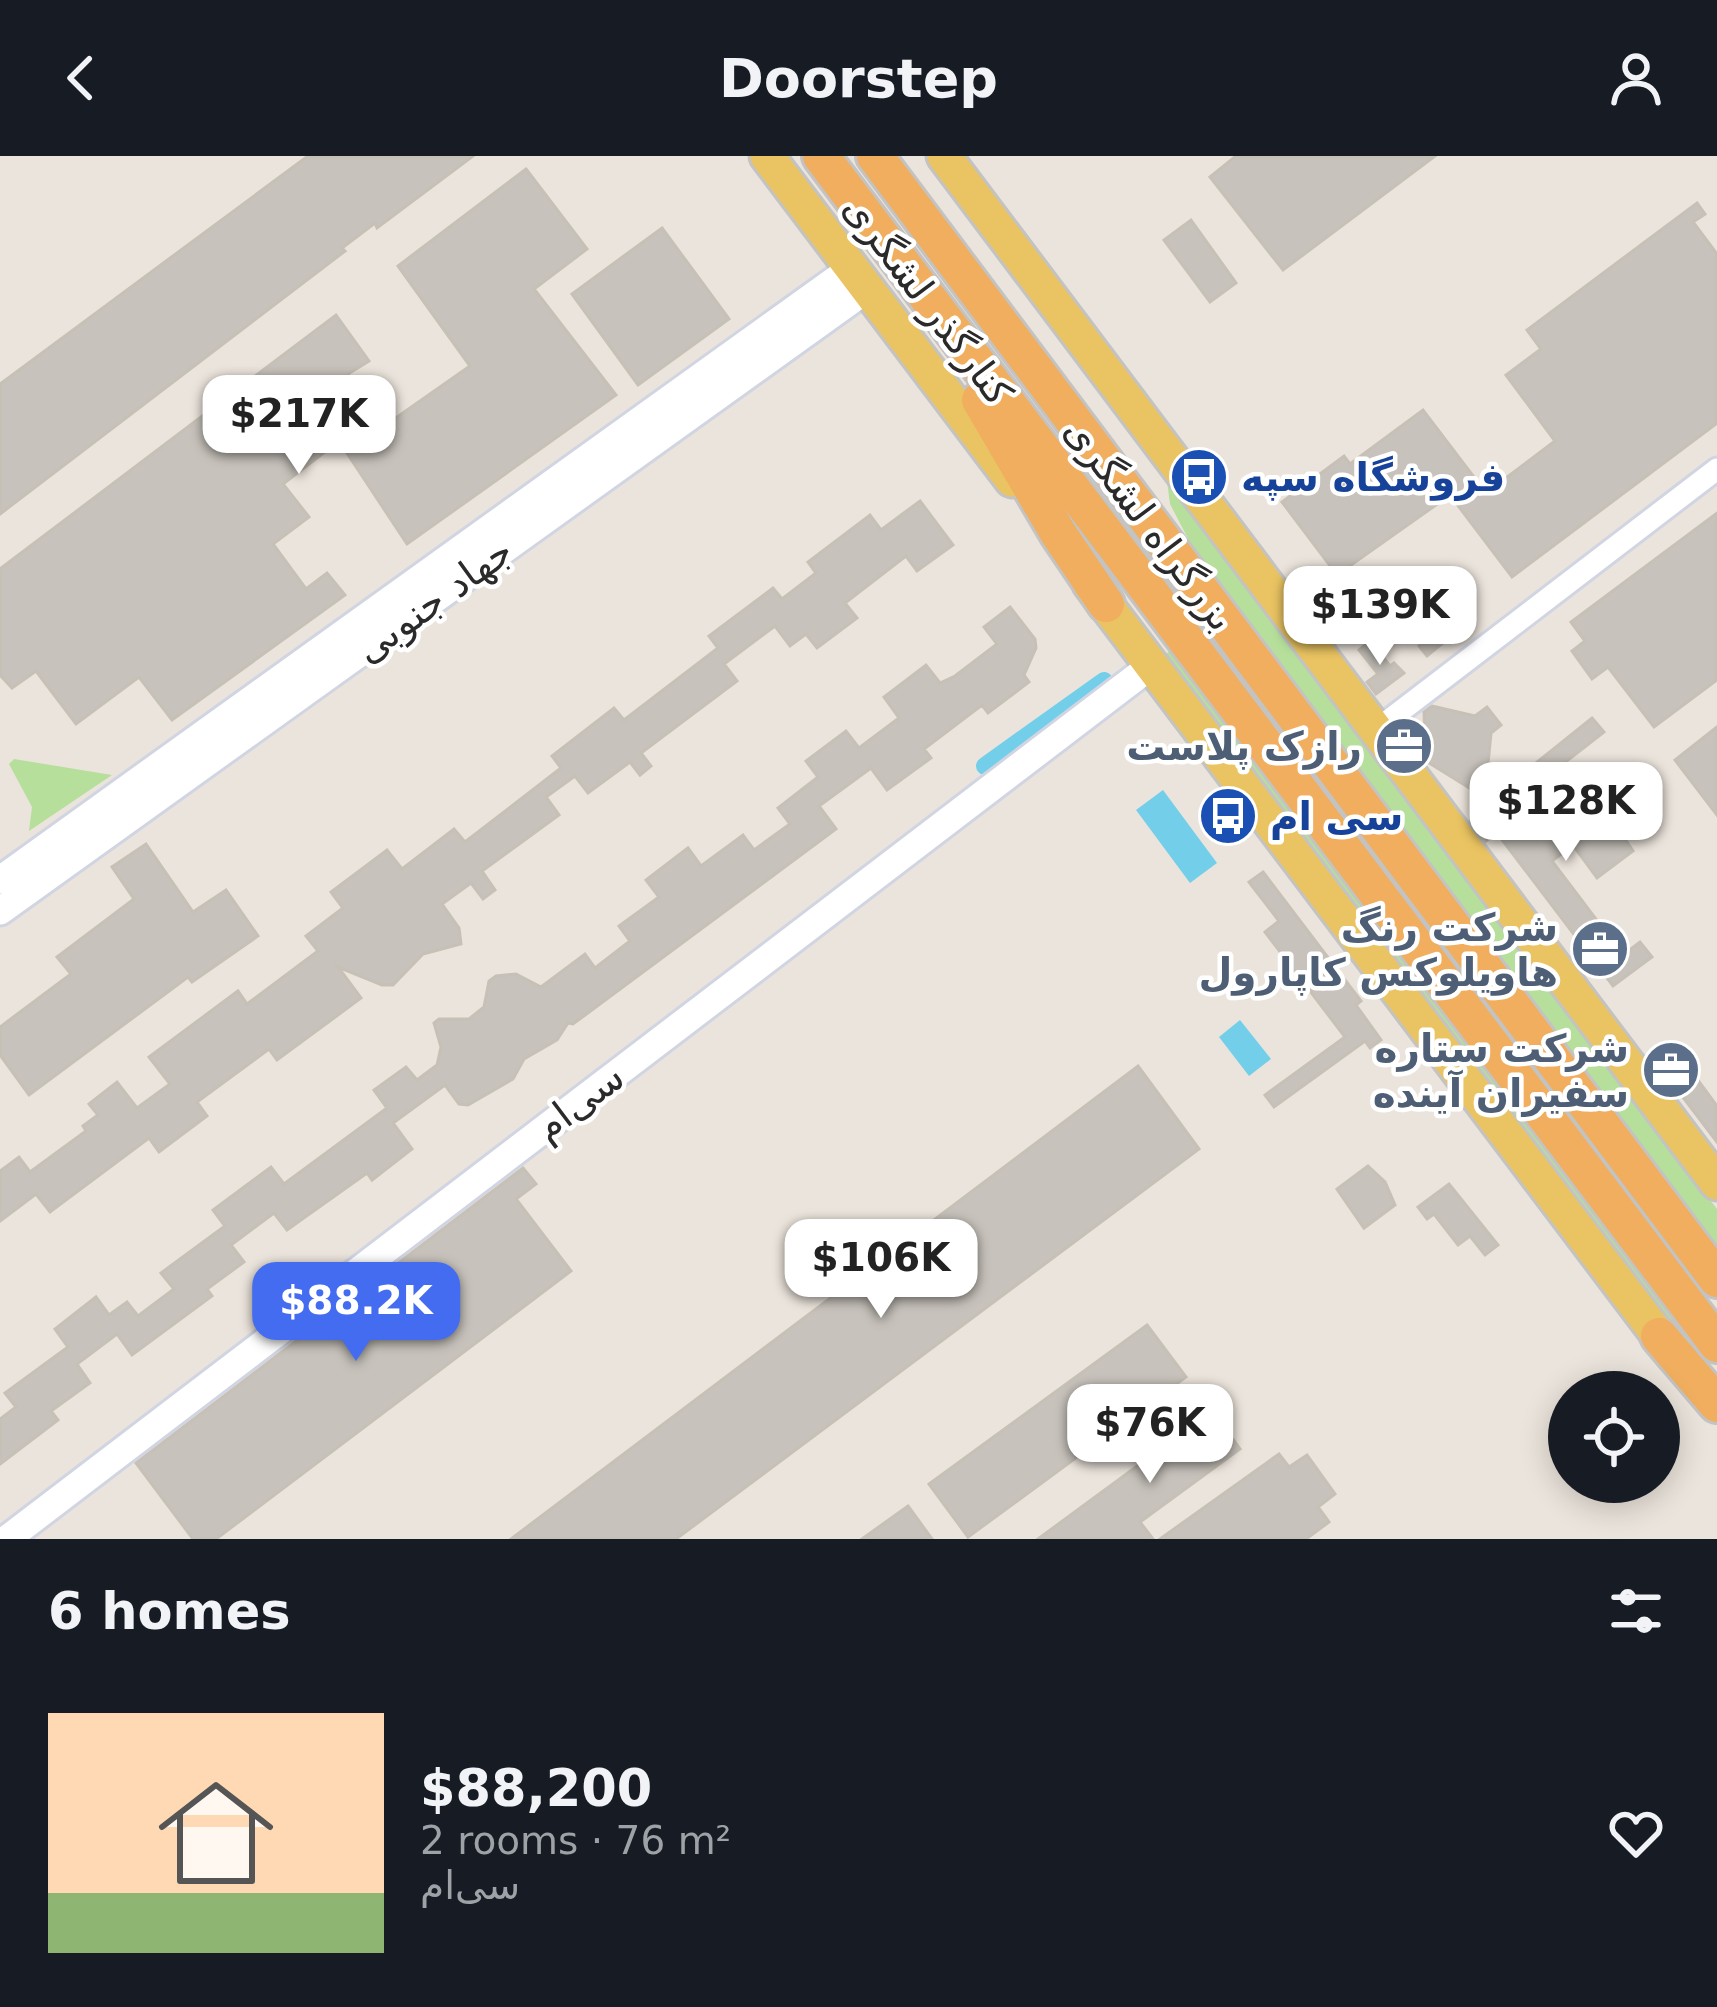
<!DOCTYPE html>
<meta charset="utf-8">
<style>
body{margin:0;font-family:"DejaVu Sans",Cairo,sans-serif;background:#242831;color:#f1f3f6;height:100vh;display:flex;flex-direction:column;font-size:45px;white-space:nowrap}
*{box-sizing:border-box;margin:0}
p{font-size:39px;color:#9ea1a6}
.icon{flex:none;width:66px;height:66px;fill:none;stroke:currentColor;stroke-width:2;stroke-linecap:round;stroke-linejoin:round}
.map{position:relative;height:1383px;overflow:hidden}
.panel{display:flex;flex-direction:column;background:#171b24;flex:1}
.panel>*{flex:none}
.controls{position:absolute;left:1548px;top:1215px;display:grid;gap:24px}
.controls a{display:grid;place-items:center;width:132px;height:132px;border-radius:50%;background:#171b24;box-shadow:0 6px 30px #0003;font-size:60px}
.price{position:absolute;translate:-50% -102px;padding:0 27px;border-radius:24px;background:#fff;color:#222;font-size:39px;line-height:78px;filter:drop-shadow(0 3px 6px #0008)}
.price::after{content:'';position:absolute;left:50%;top:72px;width:36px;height:27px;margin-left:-18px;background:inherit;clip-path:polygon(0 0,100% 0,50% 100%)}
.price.selected{background:#436cf1;color:#fff}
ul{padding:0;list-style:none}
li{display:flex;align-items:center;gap:36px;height:300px;padding:0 48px}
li+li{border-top:3px solid #363941}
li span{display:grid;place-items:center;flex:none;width:336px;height:240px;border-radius:0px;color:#555}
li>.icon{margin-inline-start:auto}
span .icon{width:144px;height:144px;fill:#fffc;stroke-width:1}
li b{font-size:51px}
h2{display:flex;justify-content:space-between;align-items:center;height:144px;padding:0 48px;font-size:51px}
header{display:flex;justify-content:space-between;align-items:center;height:156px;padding:0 48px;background:#171b24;font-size:54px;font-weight:600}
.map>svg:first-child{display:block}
.green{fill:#b5df9b}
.water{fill:#73cfe9}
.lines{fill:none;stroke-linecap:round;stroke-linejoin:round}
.canal{stroke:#73cfe9;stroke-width:18}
.building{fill:#c7c2bb;stroke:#c6c0b6;stroke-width:3}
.minor-casing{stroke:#d1d5e2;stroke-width:27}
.tertiary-casing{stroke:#d1d5e2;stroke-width:33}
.primary-casing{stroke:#c3c3c3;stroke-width:39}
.trunk-casing{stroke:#c3c3c3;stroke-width:42}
.minor{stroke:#fff;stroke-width:21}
.tertiary{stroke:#fff;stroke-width:27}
.primary{stroke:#eac462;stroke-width:33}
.trunk{stroke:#f0ae5e;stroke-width:36}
.labels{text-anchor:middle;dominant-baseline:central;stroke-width:9;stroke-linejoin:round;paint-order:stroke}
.street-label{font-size:39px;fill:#2a2a2a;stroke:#fff}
.transit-label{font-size:39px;font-weight:bold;fill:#164399;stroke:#fff;text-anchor:start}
.service-label{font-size:39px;font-weight:bold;fill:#4e5e75;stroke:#fff;text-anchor:end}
</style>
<header><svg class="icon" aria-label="back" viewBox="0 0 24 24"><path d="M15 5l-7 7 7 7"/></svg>Doorstep<svg class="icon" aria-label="person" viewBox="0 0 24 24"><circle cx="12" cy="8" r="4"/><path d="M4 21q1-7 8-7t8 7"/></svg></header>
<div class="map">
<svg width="1717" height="1383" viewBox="0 0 1717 1383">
<rect width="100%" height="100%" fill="#ebe4dc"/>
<g class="green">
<path d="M1167 325 1717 1053V1093L1206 417 1170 348Z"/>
<path d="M1170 495 1717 1221V1234L1156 505Z"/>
<path d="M14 603 112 619 29 675 32 651 9 608Z"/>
</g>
<g class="water">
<path d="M1163 634 1217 707 1190 727 1136 654Z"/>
<path d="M1240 864 1271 903 1249 920 1219 881Z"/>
</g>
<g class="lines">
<path class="canal" d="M985 610 1104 525"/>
</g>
<g class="building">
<path d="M308 0H473L377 72 375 67 342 92 345 95 0 358V228Z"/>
<path d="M1236 0H1435L1283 114 1210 21Z"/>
<path d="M526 13 587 93 534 133 616 239 407 388 339 285 283 328 309 361 273 388 306 433 327 417 345 439 172 564 139 521 76 568 36 515 12 532 0 519V413L336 159 369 205 348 218 380 273 470 210 398 110Z"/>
<path d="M1697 47 1705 58 1693 66 1717 98V267L1512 421 1450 339 1337 419 1282 346 1344 300 1350 308 1423 254 1486 337 1555 285 1506 219 1541 193 1527 174Z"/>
<path d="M1191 64 1236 127 1210 146 1164 84Z"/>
<path d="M662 72 729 163 638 229 572 138Z"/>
<path d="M920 345 953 389 917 415 906 400 845 447 857 462 817 492 806 478 790 490 775 470 724 508 737 525 641 597 651 610 640 619 630 606 588 637 575 620 546 641 559 659 482 715 495 734 483 743 471 727 442 748 459 772 461 788 423 798 393 829H382L338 811 361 842 277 904 269 893 197 946 207 960 159 996 149 982 50 1056 36 1038 0 1065V1015L19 1001 30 1016 86 975 83 970 98 959 89 948 117 926 137 952 170 928 149 901 238 835 247 848 318 795 306 780 343 752 331 736 387 694 402 713 454 673 465 686 561 612 552 600 614 552 624 564 718 492 709 480 773 432 782 443 816 417 808 406 870 359 881 374Z"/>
<path d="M1717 357V524L1654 571 1608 511 1592 523 1572 495 1585 485 1571 466Z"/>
<path d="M1010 451 1035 483 1036 492 1024 519 1029 526 988 557 982 549 924 593 931 602 887 634 871 612 819 650 836 673 573 868 568 867 557 884 524 903 513 923 468 949 459 948 445 929 393 967 412 993 372 1024 367 1017 287 1074 274 1057 231 1089 244 1106 207 1133 212 1140 132 1199 117 1178 77 1208 90 1227 51 1255 58 1264 0 1308V1263L16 1251 5 1237 68 1191 55 1173 96 1141 109 1159 127 1146 138 1160 174 1133 161 1117 225 1070 213 1054 271 1011 284 1028 387 952 374 934 406 911 417 924 437 909 441 891 434 867 439 863H469L484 851 489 825 496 820 516 818 541 831 585 798 595 812 630 785 619 770 659 741 646 724 688 692 701 710 743 679 754 694 790 668 778 652 818 621 806 605 846 575 859 592 899 562 884 541 926 509 940 527 955 520 997 488 984 471Z"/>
<path d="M1457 459 1465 469 1427 500 1419 490Z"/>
<path d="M1370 485 1390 510 1394 507 1404 517 1376 538 1367 526 1378 518 1359 494Z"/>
<path d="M1432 550 1475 560 1487 551 1501 569 1491 577 1488 608 1476 636 1426 605 1424 556Z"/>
<path d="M1592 562 1604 576 1532 632 1521 619Z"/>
<path d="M1717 571V659L1675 604Z"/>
<path d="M1589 629 1633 695 1597 722 1573 689 1552 705 1623 799 1640 786 1652 801 1613 830 1497 677 1486 685 1471 665 1518 630 1544 663Z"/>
<path d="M146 688 193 756 226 734 258 780 192 826 188 821 29 939 0 899V871L71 818 57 801 134 743 112 711Z"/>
<path d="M1263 716 1361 845 1356 849 1381 884 1370 892 1365 885 1274 951 1265 939 1345 881 1265 776 1279 765 1249 726Z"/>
<path d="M1138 910 1199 993 676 1383H511Z"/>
<path d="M1694 919 1717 950V986L1676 932Z"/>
<path d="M1368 1010 1385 1026 1395 1049 1364 1072 1337 1033Z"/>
<path d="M523 1012 536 1028 516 1043 571 1115 216 1383H193L136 1307Z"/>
<path d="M1449 1028 1498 1089 1485 1099 1470 1080 1458 1089 1434 1058 1427 1063 1418 1051Z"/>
<path d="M1147 1169 1186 1221 968 1381 929 1328Z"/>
<path d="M1212 1255 1240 1293 1140 1366 1153 1383H1038Z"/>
<path d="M1279 1298 1289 1311 1307 1299 1335 1338 1318 1351 1329 1366 1306 1383H1160Z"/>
<path d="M908 1350 932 1383H862Z"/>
</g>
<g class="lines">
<g class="minor-casing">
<path id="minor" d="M1376 574 1717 313"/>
</g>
<g class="tertiary-casing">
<g id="tertiary">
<path d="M0 724 852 112"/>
<path d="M0 755 867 133"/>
<path d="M7 1383 1152 509"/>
</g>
</g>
<g class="primary-casing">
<g id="primary">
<path d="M767 0 1012 324"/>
<path d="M944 0 1717 1027"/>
<path d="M1090 428 1674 1200"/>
</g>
</g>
<g class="trunk-casing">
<g id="trunk">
<path d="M821 0 1717 1188"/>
<path d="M875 0 1717 1123"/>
<path d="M980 244 1058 377 1106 448"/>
<path d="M1659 1180 1717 1248"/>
</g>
</g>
<use href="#minor" class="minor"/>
<use href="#tertiary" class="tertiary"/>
<use href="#primary" class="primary"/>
<use href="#trunk" class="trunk"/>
</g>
<defs>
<g id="bus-disc" transform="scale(3)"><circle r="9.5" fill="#1a4fb4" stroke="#fff"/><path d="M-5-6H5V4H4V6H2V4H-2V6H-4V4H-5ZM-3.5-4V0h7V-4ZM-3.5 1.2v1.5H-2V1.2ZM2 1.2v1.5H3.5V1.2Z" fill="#fff"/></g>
<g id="office-disc" transform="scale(3)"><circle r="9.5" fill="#5c6f8a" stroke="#fff"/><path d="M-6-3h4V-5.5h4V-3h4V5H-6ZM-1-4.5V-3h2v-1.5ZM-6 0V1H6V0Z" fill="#fff"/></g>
</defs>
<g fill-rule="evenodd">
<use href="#bus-disc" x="1199" y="321"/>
<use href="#office-disc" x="1404" y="590"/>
<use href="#bus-disc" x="1228" y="660"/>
<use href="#office-disc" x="1600" y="793"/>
<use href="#office-disc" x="1671" y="914"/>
</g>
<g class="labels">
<g class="street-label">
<text transform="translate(928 144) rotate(53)">کنارگذر لشگری</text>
<text transform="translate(1150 368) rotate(53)">بزرگراه لشگری</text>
<text transform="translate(434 444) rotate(-36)">جهاد جنوبی</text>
<text transform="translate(579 946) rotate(-37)">سی‌ام</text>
</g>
<g class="transit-label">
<text x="1241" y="321">فروشگاه سپه</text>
<text x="1270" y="660">سی ام</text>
</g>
<g class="service-label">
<text x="1362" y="590">رازک پلاست</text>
<text x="1558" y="771">شرکت رنگ<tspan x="1558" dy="45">هاویلوکس کاپارول</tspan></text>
<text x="1629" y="892">شرکت ستاره<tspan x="1629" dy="45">سفیران آینده</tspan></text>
</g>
</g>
</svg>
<div class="controls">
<a><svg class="icon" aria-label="locate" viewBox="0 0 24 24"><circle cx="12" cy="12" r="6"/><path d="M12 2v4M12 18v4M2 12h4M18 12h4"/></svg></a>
</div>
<b class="price" style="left:299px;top:321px">$217K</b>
<b class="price" style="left:1380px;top:512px">$139K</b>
<b class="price" style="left:1566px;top:708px">$128K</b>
<b class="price" style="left:881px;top:1165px">$106K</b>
<b class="price selected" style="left:356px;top:1208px">$88.2K</b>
<b class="price" style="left:1150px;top:1330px">$76K</b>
</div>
<section class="panel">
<h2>6 homes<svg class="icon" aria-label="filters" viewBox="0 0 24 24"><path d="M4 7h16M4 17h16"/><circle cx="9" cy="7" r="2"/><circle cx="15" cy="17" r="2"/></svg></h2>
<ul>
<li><span style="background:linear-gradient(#ffd9b3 75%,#8fb573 0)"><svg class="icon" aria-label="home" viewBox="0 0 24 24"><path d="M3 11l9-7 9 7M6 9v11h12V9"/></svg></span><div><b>$88,200</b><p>2 rooms · 76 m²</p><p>سی‌ام</p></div><svg class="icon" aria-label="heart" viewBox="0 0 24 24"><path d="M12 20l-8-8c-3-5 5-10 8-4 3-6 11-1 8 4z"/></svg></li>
</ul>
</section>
